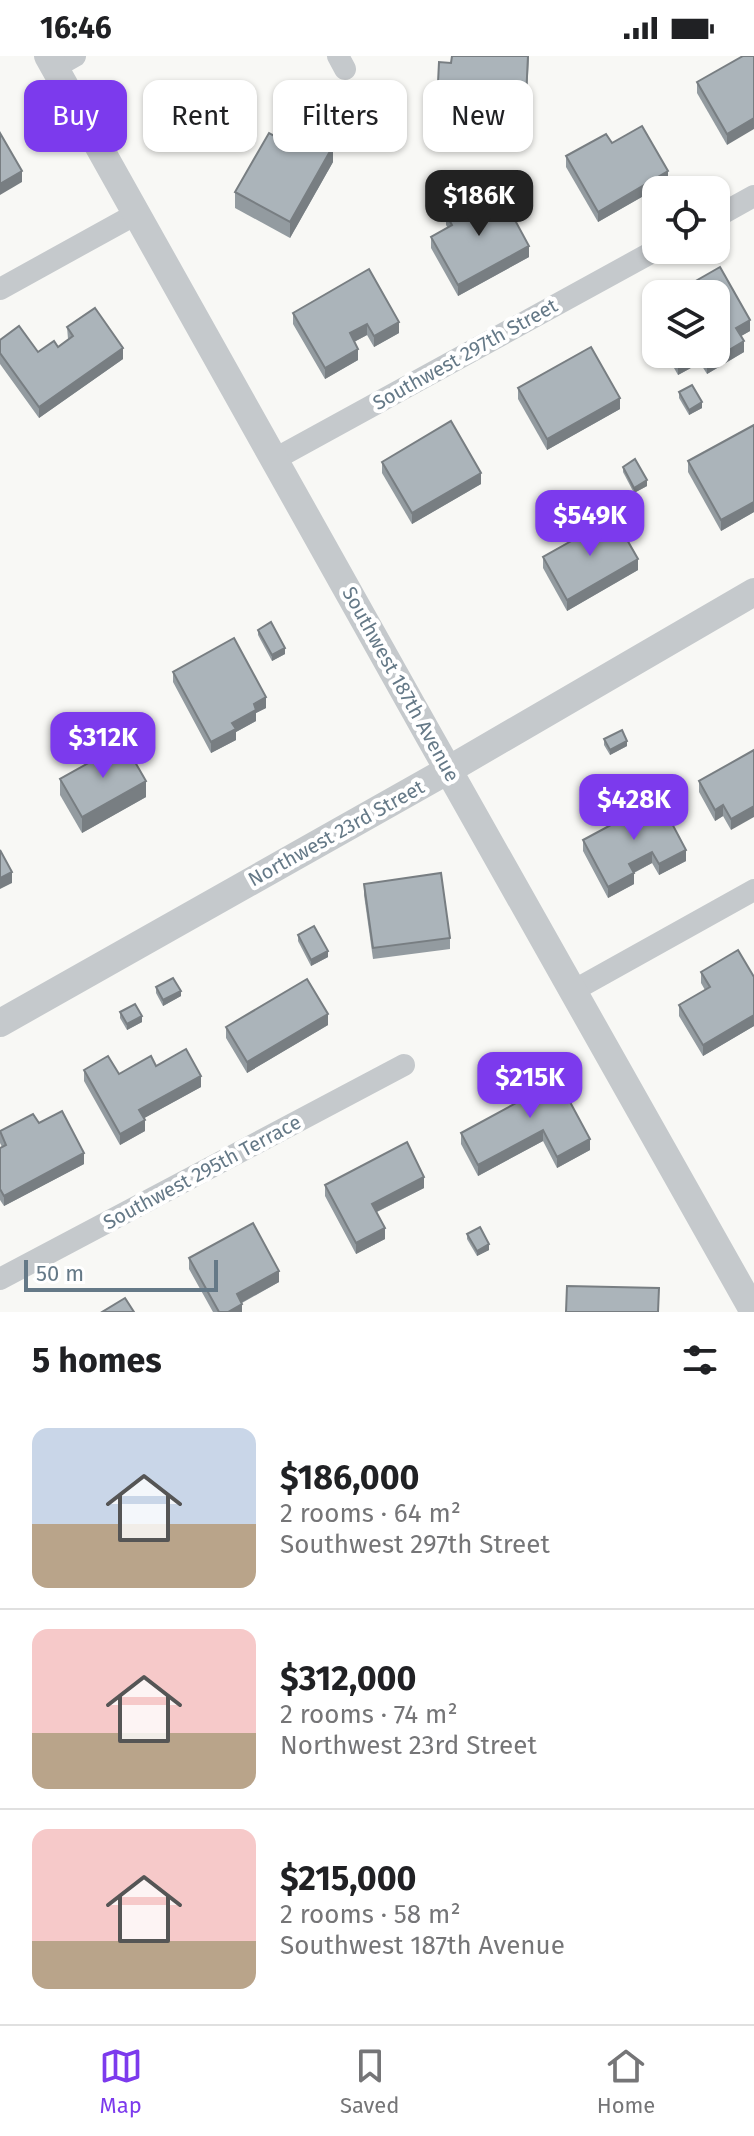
<!DOCTYPE html>
<meta charset="utf-8">
<style>
body{margin:0;font-family:"Fira Sans",sans-serif;background:#f2f2f2;color:#202124;height:100vh;display:flex;flex-direction:column;font-size:30px;white-space:nowrap}
*{box-sizing:border-box;margin:0}
p{font-size:26px;color:#757577}
.icon{flex:none;width:44px;height:44px;fill:none;stroke:currentColor;stroke-width:2;stroke-linecap:round;stroke-linejoin:round}
.map{position:relative;height:1256px;overflow:hidden}
.sheet{display:flex;flex-direction:column;background:#fff;flex:1}
.sheet>*{flex:none}
.top-card{position:absolute;left:24px;top:24px;width:706px;height:72px;display:flex;gap:16px}
.tools{position:absolute;left:642px;top:120px;display:grid;gap:16px}
.tools a{display:grid;place-items:center;width:88px;height:88px;border-radius:16px;background:#fff;box-shadow:0 2px 6px #0004;font-size:40px}
.scale{position:absolute;left:24px;bottom:20px;width:194px;box-sizing:border-box;padding-left:8px;border:4px solid #657987;border-top:0;font-size:22px;line-height:28px;white-space:nowrap;color:#657987;-webkit-text-stroke:6px #fff;paint-order:stroke}
.price{position:absolute;translate:-50% -68px;padding:0 18px;border-radius:16px;background:#7c3aed;color:#fff;font-size:26px;line-height:52px;filter:drop-shadow(0 2px 4px #0008)}
.price::after{content:'';position:absolute;left:50%;top:48px;width:24px;height:18px;margin-left:-12px;background:inherit;clip-path:polygon(0 0,100% 0,50% 100%)}
.price.current{background:#222;color:#fff}
ul{padding:0;list-style:none}
li{display:flex;align-items:center;gap:24px;height:200px;padding:0 32px}
li+li{border-top:2px solid #e0e0e0}
li span{display:grid;place-items:center;flex:none;width:224px;height:160px;border-radius:16px;color:#555}
li>.icon{margin-inline-start:auto}
span .icon{width:96px;height:96px;fill:#fffc;stroke-width:1}
li b{font-size:34px}
h2{display:flex;justify-content:space-between;align-items:center;height:96px;padding:0 32px;font-size:34px}
.pill{padding:0 28px;border-radius:16px;background:#fff;box-shadow:0 2px 6px #0004;font-size:28px;line-height:72px}
.pill.current{background:#7c3aed;color:#fff}
.status{display:flex;justify-content:space-between;align-items:center;height:56px;padding:0 40px;background:#fff;direction:ltr}
.status svg{height:22px;fill:currentColor}
.tab-bar{display:flex;justify-content:space-around;align-items:center;height:112px;border-top:2px solid #e0e0e0;background:#fff;font-size:22px;color:#757577}
.tab-bar a{display:grid;justify-items:center;gap:4px}
.tab-bar .current{color:#7c3aed}
.map>svg:first-child{display:block}
.lines{fill:none;stroke-linecap:round;stroke-linejoin:round}
.minor{stroke:#c5c9cc;stroke-width:22}
.tertiary{stroke:#c5c9cc;stroke-width:28}
.wall{fill:#939ba0}
.shaded-wall{fill:#787e82}
.building{fill:#abb4ba;stroke:#787e82;stroke-width:2}
.labels{text-anchor:middle;dominant-baseline:central;stroke-width:8;stroke-linejoin:round;paint-order:stroke}
.street-label{font-size:20px;fill:#657987;stroke:#fff}
</style>
<div class="status"><b>16:46</b><svg viewBox="0 0 49 12"><path d="M0 12V9h3v3zM5 12V6h3v6zM10 12V3h3v9zM15 12V0h3v12zM26 1h20v11H26zM47 4h2v5h-2z"/></svg></div>
<div class="map">
<svg width="754" height="1256" viewBox="0 0 754 1256">
<rect width="100%" height="100%" fill="#f8f8f5"/>
<g class="lines">
<g class="minor">
<path d="M338 0 345 13"/>
<path d="M54 12 75 0"/>
<path d="M716 161 754 140"/>
<path d="M0 233 136 158"/>
<path d="M275 403 656 194"/>
<path d="M571 936 754 834"/>
<path d="M0 1223 404 1009"/>
</g>
<g class="tertiary">
<path d="M48 0C284 418 516 839 754 1256"/>
<path d="M0 967 450 713 754 536"/>
</g>
</g>
<g class="wall">
<path d="M452 0H529L526 57 468 55V65L437 64V48L451 7Z"/>
<path d="M743 0 727 89 697 37V26Z"/>
<path d="M293 81 333 106 290 182 235 152V136L280 83Z"/>
<path d="M612 87 668 126 598 166 566 111V100Z"/>
<path d="M487 151 529 201 458 240 431 192V181L448 172 446 169V158Z"/>
<path d="M369 213 399 277 374 291 367 279 354 286 358 304 325 323 293 268V257Z"/>
<path d="M716 238 750 275 741 280 744 296 707 318 700 307 678 319 666 298H716Z"/>
<path d="M656 248V281L647 265V254Z"/>
<path d="M67 271 123 303 39 362 0 308V284L38 296 58 291 68 283Z"/>
<path d="M518 332 620 353 547 394 518 343Z"/>
<path d="M679 336 702 352 689 359 679 342Z"/>
<path d="M754 369V456L721 475 688 416V405Z"/>
<path d="M382 406 481 428 412 468 382 417Z"/>
<path d="M623 411 647 430 634 437 623 416Z"/>
<path d="M543 501 638 514 567 555 543 512Z"/>
<path d="M258 574 285 598 272 605 258 579Z"/>
<path d="M173 616 266 652 256 657V665L236 676V684L211 697 173 626Z"/>
<path d="M604 683 627 690 610 699 604 689Z"/>
<path d="M754 694 731 774 723 760 715 765 699 736V725Z"/>
<path d="M60 723 146 741 82 777 60 739Z"/>
<path d="M659 743 686 805 659 819 652 807 634 817V828L608 842 583 795V784Z"/>
<path d="M364 828 450 882V893L373 903 364 839Z"/>
<path d="M298 879 328 901 311 910 298 885Z"/>
<path d="M701 916 754 921V970L703 1000 679 960V949L705 934 701 927Z"/>
<path d="M156 931 181 940 163 950 156 937Z"/>
<path d="M120 956 142 966 127 974 120 962Z"/>
<path d="M328 969 247 1017 226 982V971Z"/>
<path d="M156 1010 201 1031 144 1062 145 1075 120 1089 84 1025V1014L119 1018Z"/>
<path d="M517 1024 590 1094 557 1112 543 1085 478 1120 461 1088V1077L522 1044 517 1035Z"/>
<path d="M39 1067 84 1108 4 1150 0 1144V1092L2 1091 0 1087V1075Z"/>
<path d="M325 1129 424 1132 377 1156 385 1183 356 1198 325 1140Z"/>
<path d="M467 1178 489 1194 477 1200 467 1183Z"/>
<path d="M189 1202 279 1226 242 1247V1256H213L189 1213Z"/>
</g>
<g class="shaded-wall">
<path d="M754 62V73L727 89V78Z"/>
<path d="M333 90V106L290 182V166Z"/>
<path d="M22 115V126L0 139V128Z"/>
<path d="M668 115V126L598 166V156Z"/>
<path d="M529 190V201L458 240V229Z"/>
<path d="M750 264V275L736 283V272Z"/>
<path d="M399 266V277L374 291V280Z"/>
<path d="M367 268V279L350 288V277Z"/>
<path d="M744 285V296L707 318V307Z"/>
<path d="M123 292V303L39 362V351Z"/>
<path d="M358 293V304L325 323V312Z"/>
<path d="M696 298H700V307L678 319V308Z"/>
<path d="M620 342V353L547 394V383Z"/>
<path d="M702 346V352L689 359V354Z"/>
<path d="M481 417V428L412 468V457Z"/>
<path d="M647 424V430L634 437V432Z"/>
<path d="M754 446V456L721 475V464Z"/>
<path d="M638 503V514L567 555V544Z"/>
<path d="M285 592V598L272 605V599Z"/>
<path d="M266 641V652L256 657V665L236 676V684L211 697V686L254 648Z"/>
<path d="M627 685V690L610 699V694Z"/>
<path d="M146 725V741L82 777V761Z"/>
<path d="M723 749V760L715 765V754Z"/>
<path d="M754 750V761L731 774V763Z"/>
<path d="M686 794V805L659 819V808Z"/>
<path d="M652 796V807L629 819V808Z"/>
<path d="M12 816V827L0 833V822Z"/>
<path d="M634 817V828L608 842V831Z"/>
<path d="M328 895V901L311 910V904Z"/>
<path d="M181 935V940L163 950V944Z"/>
<path d="M328 958V969L247 1017V1006Z"/>
<path d="M754 959V970L703 1000V989Z"/>
<path d="M142 960V966L127 974V968Z"/>
<path d="M201 1020V1031L139 1065V1054Z"/>
<path d="M145 1064V1075L120 1089V1078Z"/>
<path d="M543 1074V1085L478 1120V1109Z"/>
<path d="M590 1083V1094L557 1112V1101Z"/>
<path d="M84 1097V1108L4 1150V1140Z"/>
<path d="M424 1121V1132L372 1158V1148Z"/>
<path d="M385 1172V1183L356 1198V1187Z"/>
<path d="M489 1188V1194L477 1200V1195Z"/>
<path d="M279 1215V1226L237 1249V1238Z"/>
<path d="M242 1248V1256H228Z"/>
</g>
<g class="building">
<path d="M452 0H528L526 41 468 39V49L437 48 439 6 451 7Z"/>
<path d="M743 0H754V62L727 78 697 26Z"/>
<path d="M642 70 668 115 598 156 566 100 606 78 612 87Z"/>
<path d="M299 71 333 90 290 166 235 136 269 77 280 83 284 76 293 81Z"/>
<path d="M0 77 22 115 0 128Z"/>
<path d="M480 139 487 151 503 142 529 190 458 229 431 181 452 169 446 158Z"/>
<path d="M720 211 750 264 736 272 744 285 707 307 702 298H716V238H673Z"/>
<path d="M369 213 399 266 374 280 367 268 350 277 358 293 325 312 293 257Z"/>
<path d="M656 248V270L647 254Z"/>
<path d="M95 252 123 292 39 351 0 297V284L19 270 38 296 54 285 58 291 73 280 67 271Z"/>
<path d="M591 291 620 342 547 383 518 332Z"/>
<path d="M672 298H696L678 308Z"/>
<path d="M692 329 702 346 689 354 679 336Z"/>
<path d="M451 365 481 417 412 457 382 406Z"/>
<path d="M754 369V446L721 464 688 405Z"/>
<path d="M635 403 647 424 634 432 623 411Z"/>
<path d="M614 461 638 503 567 544 543 501Z"/>
<path d="M271 566 285 592 272 599 258 574Z"/>
<path d="M234 582 266 641 254 648 256 654 232 667 236 673 211 686 173 616Z"/>
<path d="M622 674 627 685 610 694 604 683Z"/>
<path d="M124 687 146 725 82 761 60 723Z"/>
<path d="M754 694V750L731 763 723 749 715 754 699 725Z"/>
<path d="M659 743 686 794 659 808 652 796 629 808 634 817 608 831 583 784Z"/>
<path d="M0 794 12 816 0 822Z"/>
<path d="M441 817 450 882 373 892 364 828Z"/>
<path d="M314 870 328 895 311 904 298 879Z"/>
<path d="M738 894 754 921V959L703 989 679 949 710 931 701 916Z"/>
<path d="M173 922 181 935 163 944 156 931Z"/>
<path d="M307 923 328 958 247 1006 226 971Z"/>
<path d="M135 948 142 960 127 968 120 956Z"/>
<path d="M186 993 201 1020 139 1054 145 1064 120 1078 84 1014 108 1000 119 1018 151 1000 156 1010Z"/>
<path d="M549 1007 590 1083 557 1101 543 1074 478 1109 461 1077 527 1041 517 1024Z"/>
<path d="M62 1055 84 1097 4 1140 0 1133V1092L6 1089 0 1075 33 1058 39 1067Z"/>
<path d="M407 1086 424 1121 372 1148 385 1172 356 1187 325 1129Z"/>
<path d="M253 1167 279 1215 237 1238 242 1248 228 1256H219L189 1202Z"/>
<path d="M480 1171 489 1188 477 1195 467 1178Z"/>
<path d="M567 1230 659 1232 658 1256H566Z"/>
<path d="M125 1242 134 1256H102Z"/>
</g>
<g class="labels">
<g class="street-label">
<text transform="translate(465 298) rotate(-29)">Southwest 297th Street</text>
<text transform="translate(401 628) rotate(61)">Southwest 187th Avenue</text>
<text transform="translate(336 777) rotate(-29)">Northwest 23rd Street</text>
<text transform="translate(202 1116) rotate(-28)">Southwest 295th Terrace</text>
</g>
</g>
</svg>
<div class="tools">
<a><svg class="icon" aria-label="locate" viewBox="0 0 24 24"><circle cx="12" cy="12" r="6"/><path d="M12 2v4M12 18v4M2 12h4M18 12h4"/></svg></a>
<a><svg class="icon" aria-label="layers" viewBox="0 0 24 24"><path d="M12 4l9 5-9 5-9-5zM3 14l9 5 9-5"/></svg></a>
</div>
<div class="scale">50 m</div>
<b class="price current" style="left:479px;top:182px">$186K</b>
<b class="price" style="left:590px;top:502px">$549K</b>
<b class="price" style="left:103px;top:724px">$312K</b>
<b class="price" style="left:634px;top:786px">$428K</b>
<b class="price" style="left:530px;top:1064px">$215K</b>
<div class="top-card">
<a class="pill current">Buy</a>
<a class="pill">Rent</a>
<a class="pill">Filters</a>
<a class="pill">New</a>
</div>
</div>
<section class="sheet">
<h2>5 homes<svg class="icon" aria-label="filters" viewBox="0 0 24 24"><path d="M4 7h16M4 17h16"/><circle cx="9" cy="7" r="2"/><circle cx="15" cy="17" r="2"/></svg></h2>
<ul>
<li><span style="background:linear-gradient(#c9d6e8 60%,#b9a48a 0)"><svg class="icon" aria-label="home" viewBox="0 0 24 24"><path d="M3 11l9-7 9 7M6 9v11h12V9"/></svg></span><div><b>$186,000</b><p>2 rooms · 64 m²</p><p>Southwest 297th Street</p></div></li>
<li><span style="background:linear-gradient(#f6c9c9 65%,#b9a48a 0)"><svg class="icon" aria-label="home" viewBox="0 0 24 24"><path d="M3 11l9-7 9 7M6 9v11h12V9"/></svg></span><div><b>$312,000</b><p>2 rooms · 74 m²</p><p>Northwest 23rd Street</p></div></li>
<li><span style="background:linear-gradient(#f6c9c9 70%,#b9a48a 0)"><svg class="icon" aria-label="home" viewBox="0 0 24 24"><path d="M3 11l9-7 9 7M6 9v11h12V9"/></svg></span><div><b>$215,000</b><p>2 rooms · 58 m²</p><p>Southwest 187th Avenue</p></div></li>
</ul>
</section>
<nav class="tab-bar">
<a class="current"><svg class="icon" aria-label="map" viewBox="0 0 24 24"><path d="M3 6l6-2 6 2 6-2v14l-6 2-6-2-6 2zM9 4v14M15 6v14"/></svg>Map</a>
<a><svg class="icon" aria-label="saved" viewBox="0 0 24 24"><path d="M7 4h10v16l-5-4-5 4z"/></svg>Saved</a>
<a><svg class="icon" aria-label="home" viewBox="0 0 24 24"><path d="M3 11l9-7 9 7M6 9v11h12V9"/></svg>Home</a>
</nav>
